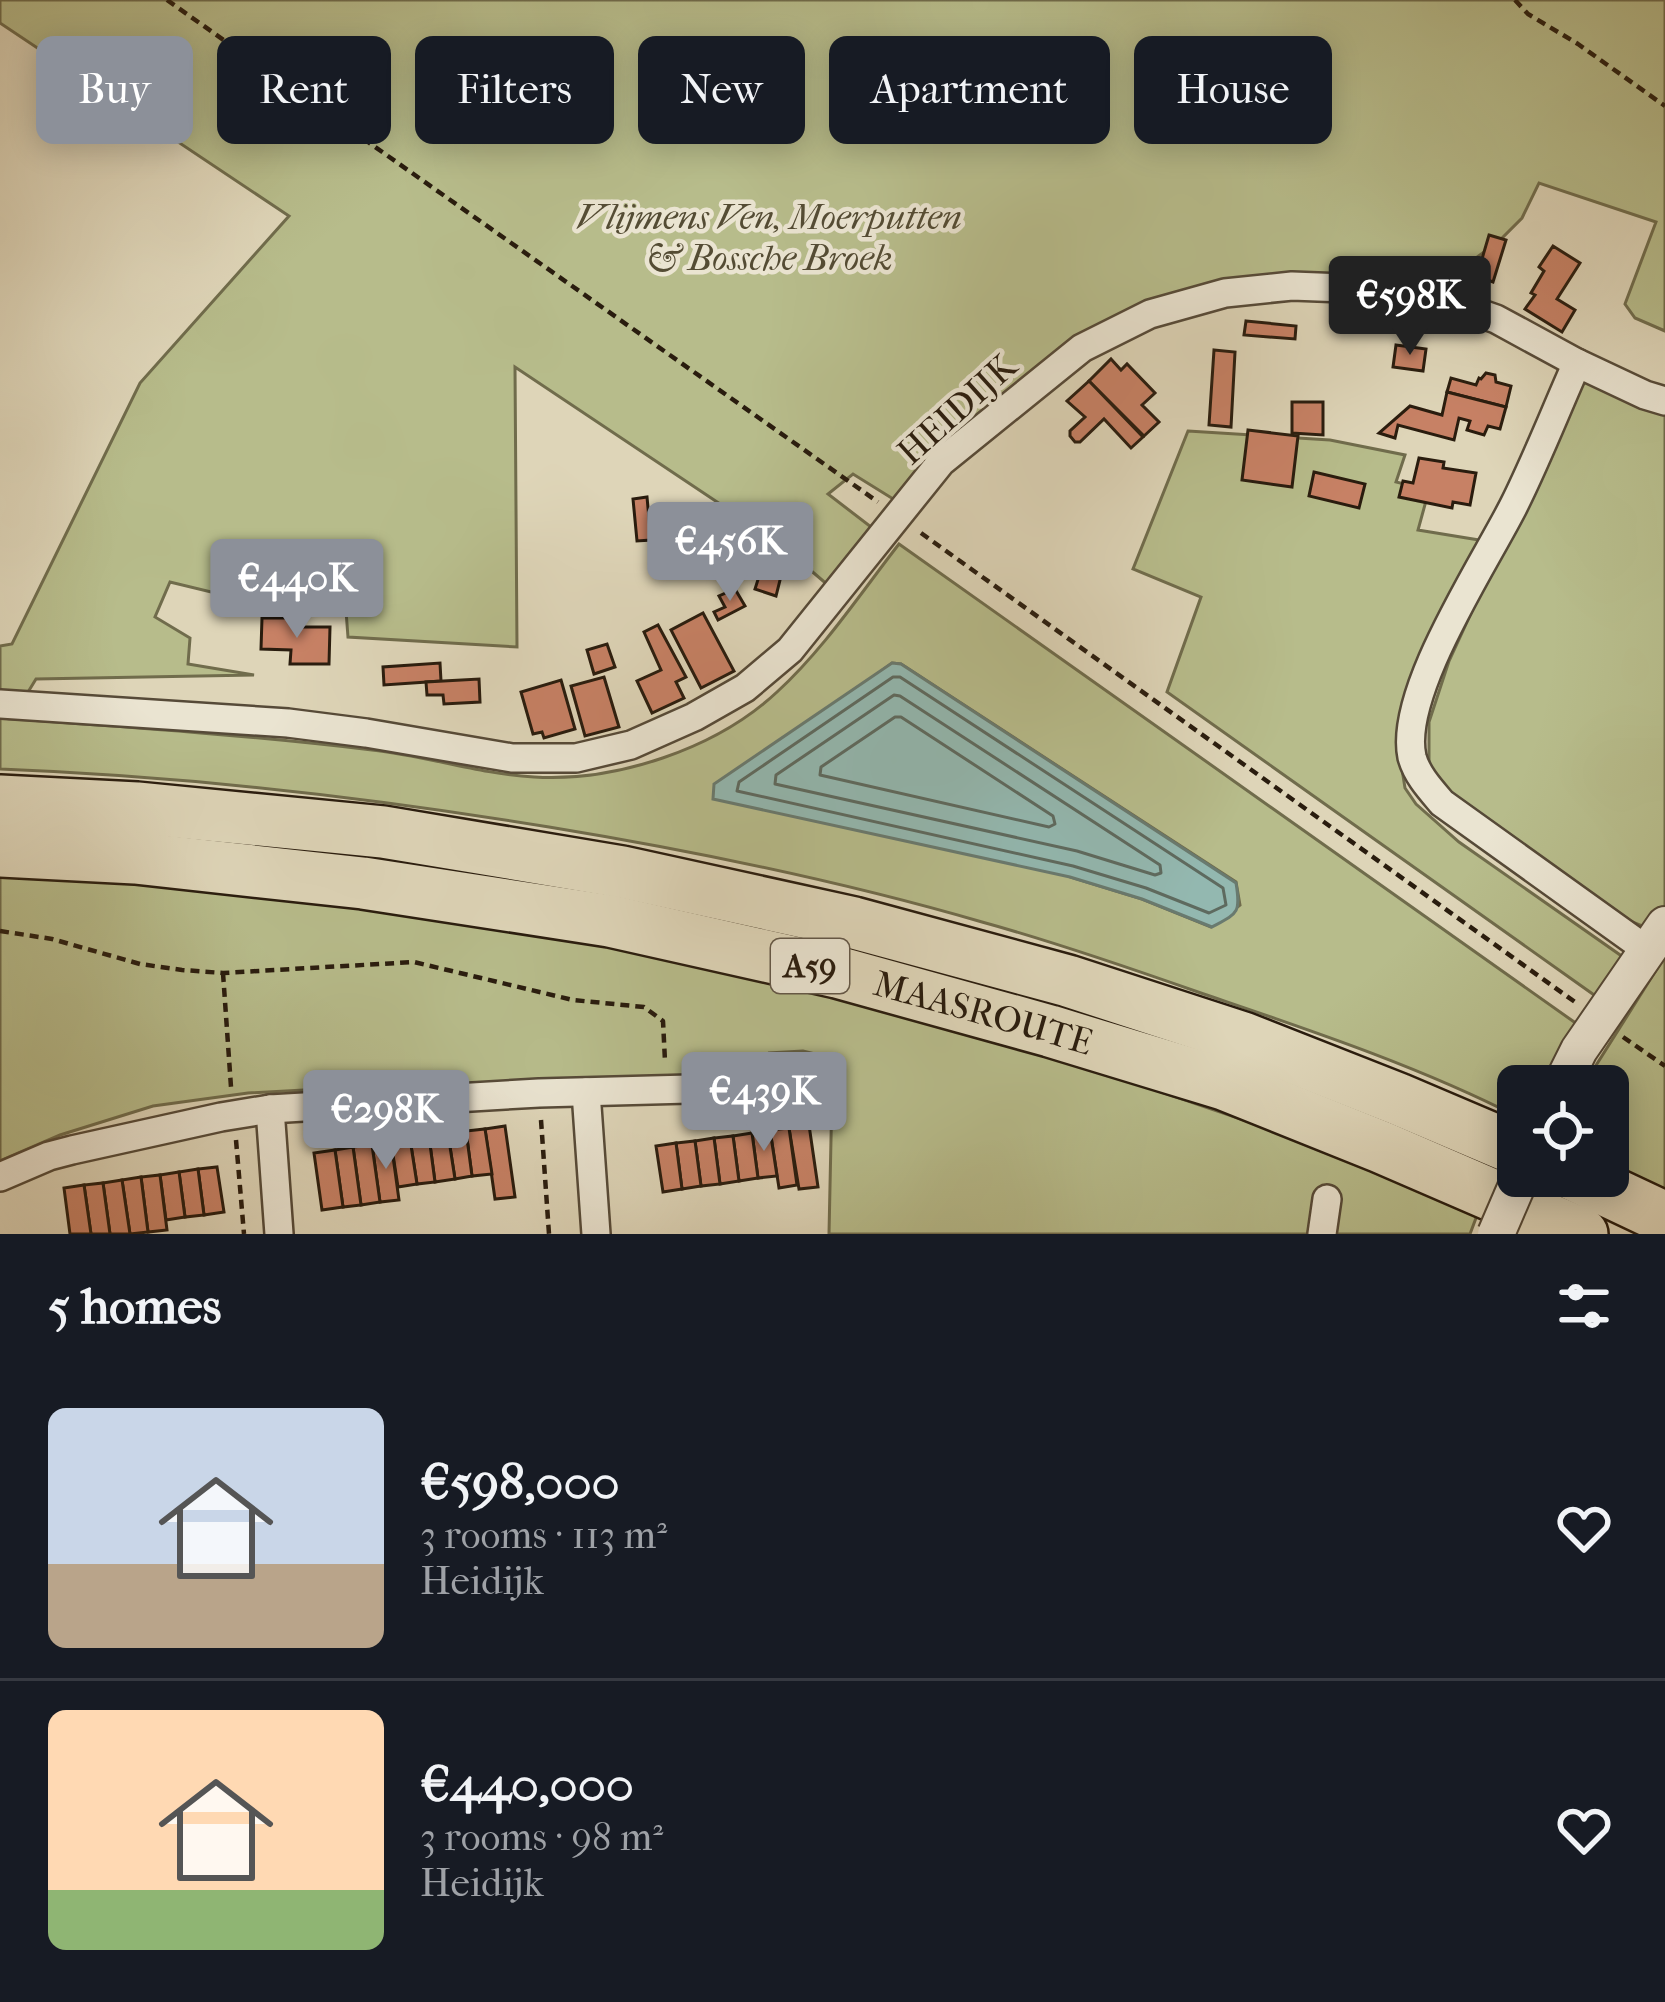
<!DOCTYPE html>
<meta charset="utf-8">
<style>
body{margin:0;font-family:"IM FELL French Canon",serif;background:#20242c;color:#f1f3f6;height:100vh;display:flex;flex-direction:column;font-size:45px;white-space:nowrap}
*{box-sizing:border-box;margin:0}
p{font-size:39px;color:#9ea1a6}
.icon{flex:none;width:66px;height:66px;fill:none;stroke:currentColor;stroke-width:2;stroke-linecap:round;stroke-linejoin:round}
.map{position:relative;height:1234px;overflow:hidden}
.panel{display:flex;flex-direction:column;background:#171b24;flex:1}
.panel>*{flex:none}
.banner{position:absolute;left:36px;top:36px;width:1593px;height:108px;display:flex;gap:24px}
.controls{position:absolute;left:1497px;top:1065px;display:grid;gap:24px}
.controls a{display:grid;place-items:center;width:132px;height:132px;border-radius:18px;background:#171b24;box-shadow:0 6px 30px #0003;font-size:60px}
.price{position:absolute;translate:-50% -102px;padding:0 27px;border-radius:12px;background:#8c9099;color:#fff;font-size:39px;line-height:78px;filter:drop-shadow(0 3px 6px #0008)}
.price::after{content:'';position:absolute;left:50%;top:72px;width:36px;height:27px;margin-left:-18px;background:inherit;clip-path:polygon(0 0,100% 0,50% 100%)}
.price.active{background:#222;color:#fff}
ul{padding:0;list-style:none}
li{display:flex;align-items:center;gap:36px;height:300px;padding:0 48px}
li+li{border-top:3px solid #363941}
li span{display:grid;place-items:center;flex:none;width:336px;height:240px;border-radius:18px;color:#555}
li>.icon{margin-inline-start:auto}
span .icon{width:144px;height:144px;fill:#fffc;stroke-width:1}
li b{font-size:51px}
h2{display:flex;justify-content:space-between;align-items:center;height:144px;padding:0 48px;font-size:51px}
.pill{padding:0 42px;border-radius:18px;background:#171b24;box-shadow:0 6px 30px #0003;font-size:42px;line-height:108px}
.pill.active{background:#8c9099;color:#fff}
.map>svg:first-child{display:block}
.green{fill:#b7bc8b;stroke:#706c4c;stroke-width:3;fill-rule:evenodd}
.water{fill:#93b8b0;stroke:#697a6f;stroke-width:3}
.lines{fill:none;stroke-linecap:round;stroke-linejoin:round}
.shore{stroke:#5e6a5f;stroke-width:3}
.building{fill:#c78165;stroke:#291c0e;stroke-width:3}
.minor-casing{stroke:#564a38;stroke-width:32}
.tertiary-casing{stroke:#564a38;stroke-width:40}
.motorway-casing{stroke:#291c0e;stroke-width:56}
.path{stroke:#291c0e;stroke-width:4.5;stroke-dasharray:9 6;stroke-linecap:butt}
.minor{stroke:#eae4d1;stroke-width:27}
.tertiary{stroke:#eae4d1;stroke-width:36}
.motorway{stroke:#ded5b8;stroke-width:51}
.tertiary-bridge-casing{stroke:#564a38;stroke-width:40;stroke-linecap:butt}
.tertiary-bridge{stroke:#eae4d1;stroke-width:36}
.labels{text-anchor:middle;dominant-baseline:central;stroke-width:9;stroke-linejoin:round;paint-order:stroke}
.shield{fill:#eae4d1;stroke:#635848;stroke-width:3}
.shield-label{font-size:33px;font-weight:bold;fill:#291c0e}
.park-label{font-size:36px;font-style:italic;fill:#544c34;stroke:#eae4d1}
.street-label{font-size:36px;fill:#291c0e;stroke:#eae4d1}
</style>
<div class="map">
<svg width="1665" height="1234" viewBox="0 0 1665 1234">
<rect width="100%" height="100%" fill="#ded5b8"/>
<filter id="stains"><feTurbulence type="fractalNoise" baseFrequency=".00167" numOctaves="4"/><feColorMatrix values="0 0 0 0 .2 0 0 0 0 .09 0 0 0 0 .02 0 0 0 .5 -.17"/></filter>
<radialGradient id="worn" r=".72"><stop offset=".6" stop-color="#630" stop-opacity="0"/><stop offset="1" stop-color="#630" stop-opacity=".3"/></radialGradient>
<g class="green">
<path d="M0 0H1665V331L1635 318 1625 304 1656 222 1539 183 1522 218 1498 242 1473 260 1459 278 1450 299 1376 285 1133 313 898 502 853 474 828 494 875 530 829 586 780 544 515 367 517 647 348 637 344 584 244 586 240 599 170 582 155 617 190 638 188 664 254 675 36 679 25 697 0 695V646L12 644 140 383 289 216 0 23Z"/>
<path d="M1589 380 1665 408V908L1647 928 1620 917 1446 793 1429 770V722L1449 661 1573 391Z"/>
<path d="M1188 431 1330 440 1405 455 1396 482 1429 490 1418 530 1485 541 1401 763 1405 788 1416 804 1459 842 1623 957 1597 997 1167 692 1201 597 1133 569Z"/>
<path d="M899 544 1577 1024 1539 1086H1518V1117C1416 1065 1306 1029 1198 992 1127 967 1055 942 982 922 841 881 695 851 549 827 367 797 184 776 0 769V718C124 727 248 735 372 750 427 756 479 774 534 777 616 782 716 749 777 692 824 649 860 594 899 544ZM892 663 901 664 1236 882 1240 905 1211 927 1142 899 1070 877 856 690Z"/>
<path d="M0 876C63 879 127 879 190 886 528 919 861 990 1182 1099 1282 1133 1383 1166 1479 1210L1470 1234H829L832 1092 822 1085 823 1056 803 1051 769 1053 756 1077 358 1087 248 1093 153 1106 60 1135 0 1161Z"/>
<path d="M1665 956V1191L1608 1162V1086H1583Z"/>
</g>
<path class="water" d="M892 663 901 664 1236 883C1241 913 1238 913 1212 927L1142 899 1070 877 713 799 714 784Z"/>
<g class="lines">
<g class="shore">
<path d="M893 677H900L1223 888 1226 905 1209 913 1146 888 1073 866 737 791 739 782Z"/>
<path d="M894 695 900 696 1160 865 1161 873 1155 875 1077 851 775 784 776 775Z"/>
<path d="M895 717H901L1053 816 1055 824 1049 827 820 775 821 767Z"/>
</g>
</g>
<g class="building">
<path d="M1489 235 1506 240 1493 282 1477 276Z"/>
<path d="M1553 246 1580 263 1557 299 1575 310 1562 332 1525 309 1535 295 1531 293 1544 271 1539 267Z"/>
<path d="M1246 321 1296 326 1295 339 1244 335Z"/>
<path d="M1396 345 1426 349 1423 371 1393 367Z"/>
<path d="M1214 350 1235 352 1231 427 1209 425Z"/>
<path d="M1111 359 1121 370 1127 364 1155 393 1142 405 1159 422 1144 436 1089 381Z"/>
<path d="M1486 373 1495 375 1496 382 1511 386 1506 407 1447 392 1451 378 1476 385 1479 378 1481 379Z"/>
<path d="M1089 381 1143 437 1131 448 1104 419 1080 442H1075L1070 436V431L1085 417 1067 401Z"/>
<path d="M1447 392 1506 407 1500 429 1488 426 1484 435 1467 430 1470 421 1459 418 1454 440 1398 425 1395 438 1379 433 1410 406 1442 415Z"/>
<path d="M1292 402H1323V435L1292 433Z"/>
<path d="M1248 430 1298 436 1292 487 1242 480Z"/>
<path d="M1419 458 1444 462 1443 468 1476 473 1470 505 1453 502 1452 508 1399 497 1403 481 1413 483Z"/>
<path d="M1314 472 1365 484 1359 508 1309 496Z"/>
<path d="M647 497 651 540 637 541 633 499Z"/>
<path d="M762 567 782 572 776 596 755 589Z"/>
<path d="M735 589 745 606 718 620 714 612 725 607 719 596Z"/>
<path d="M703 613 734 671 701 688 671 630Z"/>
<path d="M262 618H293V627H330L329 664H290L291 650 261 649Z"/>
<path d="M658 625 686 677 676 682 684 698 652 713 637 681 661 670 644 632Z"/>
<path d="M607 644 615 667 594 674 587 650Z"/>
<path d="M440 663 441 681 384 685 383 667Z"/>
<path d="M604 677 619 727 585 736 571 686Z"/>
<path d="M479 679 480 702 444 704 443 695H427L426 682Z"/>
<path d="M561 680 575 729 544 738 542 732 533 734 521 692Z"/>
<path d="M809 1125 818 1187 799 1189 789 1128Z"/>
<path d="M505 1126 515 1197 495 1199 485 1129Z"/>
<path d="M789 1128 797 1185 779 1188 770 1130Z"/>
<path d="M485 1129 492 1174 472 1176 466 1131Z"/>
<path d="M770 1130 777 1176 758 1178 752 1133Z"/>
<path d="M466 1131 472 1176 455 1179 448 1134Z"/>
<path d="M752 1133 758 1178 739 1181 733 1136Z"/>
<path d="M448 1134 455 1179 435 1182 429 1137Z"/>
<path d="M733 1136 739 1181 720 1184 714 1138Z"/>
<path d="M429 1137 435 1182 417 1184 410 1139Z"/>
<path d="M714 1138 720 1184 701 1186 695 1141Z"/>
<path d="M410 1139 417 1184 398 1187 391 1142Z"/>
<path d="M695 1141 701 1186 682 1189 676 1143Z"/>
<path d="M391 1142 399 1200 380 1202 372 1145Z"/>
<path d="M676 1143 682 1189 663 1192 656 1146Z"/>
<path d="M372 1145 380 1202 361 1205 353 1147Z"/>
<path d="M353 1147 361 1205 343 1207 335 1150Z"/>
<path d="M335 1150 343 1207 322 1210 314 1153Z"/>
<path d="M217 1167 224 1212 204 1215 198 1169Z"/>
<path d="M198 1169 204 1215 185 1217 179 1172Z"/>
<path d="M179 1172 185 1217 166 1220 160 1175Z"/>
<path d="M160 1175 167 1230 148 1232 141 1177Z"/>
<path d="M141 1177 148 1232 130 1234 122 1180Z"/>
<path d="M122 1180 130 1234H110L103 1183Z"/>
<path d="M103 1183 110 1234H91L84 1185Z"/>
<path d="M84 1185 91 1234H70L64 1188Z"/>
</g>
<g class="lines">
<g class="minor-casing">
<g id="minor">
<path d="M1577 363C1556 410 1537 459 1514 505 1485 563 1398 693 1412 757 1417 775 1430 789 1442 803L1647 950"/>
<path d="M0 704 288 723 366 733 512 758H576L631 745 694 717 745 688 790 650 941 462 1082 348 1150 314 1225 293 1292 286 1370 289 1433 297 1496 319 1577 363 1645 395 1665 401"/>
<path d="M586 1092 596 1234"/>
<path d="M270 1109 279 1234"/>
<path d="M0 1177 49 1156 72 1150 221 1117 270 1109 539 1093 802 1086"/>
<path d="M1322 1234 1327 1199"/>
</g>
</g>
<g class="tertiary-casing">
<path id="tertiary" d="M1561 1086 1579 1050 1665 925"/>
</g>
<g class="motorway-casing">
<g id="motorway">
<path d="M0 801 137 808 383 832 622 872 854 923 1068 981 1243 1038 1398 1099 1518 1150"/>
<path id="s1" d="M0 851 135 858 363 883 610 921 837 972 1050 1031 1224 1084 1381 1147 1582 1234"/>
<path d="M1576 1176 1665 1218"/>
</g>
</g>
<g class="path">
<path d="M167 0 878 502"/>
<path d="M1515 0 1528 14 1578 44 1665 106"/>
<path d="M921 533 1575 1002"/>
<path d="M0 931 52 939 140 964 182 970 223 973 414 962 573 1000 644 1007 663 1021 665 1061"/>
<path d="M223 973 231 1087"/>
<path d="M1623 1037 1665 1066"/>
<path d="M541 1120 549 1234"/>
<path d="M236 1140 244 1234"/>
</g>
<use href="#minor" class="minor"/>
<use href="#tertiary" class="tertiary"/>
<use href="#motorway" class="motorway"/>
<g class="tertiary-bridge-casing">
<path id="tertiary-bridge" d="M1496 1234 1521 1176"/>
</g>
<use href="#tertiary-bridge" class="tertiary-bridge"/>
</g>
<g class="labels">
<rect class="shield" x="771" y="939" width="78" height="54" rx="9"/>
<g class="shield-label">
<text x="810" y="966">A59</text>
</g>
<g class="park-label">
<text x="769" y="217">Vlijmens Ven, Moerputten<tspan x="769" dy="41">&amp; Bossche Broek</tspan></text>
</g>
<g class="street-label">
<text transform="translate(957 409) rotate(-42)">HEIDIJK</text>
<text stroke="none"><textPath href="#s1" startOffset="999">MAASROUTE</textPath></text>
</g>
</g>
<rect width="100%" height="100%" filter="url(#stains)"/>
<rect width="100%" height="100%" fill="url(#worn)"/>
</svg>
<div class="controls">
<a><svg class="icon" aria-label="locate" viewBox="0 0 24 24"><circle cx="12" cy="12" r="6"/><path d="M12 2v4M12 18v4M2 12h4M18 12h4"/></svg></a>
</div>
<b class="price active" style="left:1410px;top:358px">€598K</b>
<b class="price" style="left:730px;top:604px">€456K</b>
<b class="price" style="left:297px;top:641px">€440K</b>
<b class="price" style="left:764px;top:1154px">€439K</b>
<b class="price" style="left:386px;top:1172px">€298K</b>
<div class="banner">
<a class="pill active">Buy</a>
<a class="pill">Rent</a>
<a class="pill">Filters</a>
<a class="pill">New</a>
<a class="pill">Apartment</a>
<a class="pill">House</a>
</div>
</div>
<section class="panel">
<h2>5 homes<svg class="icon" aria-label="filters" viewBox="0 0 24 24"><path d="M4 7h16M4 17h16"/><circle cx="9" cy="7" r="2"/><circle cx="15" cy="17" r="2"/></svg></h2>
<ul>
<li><span style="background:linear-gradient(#c9d6e8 65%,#b9a48a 0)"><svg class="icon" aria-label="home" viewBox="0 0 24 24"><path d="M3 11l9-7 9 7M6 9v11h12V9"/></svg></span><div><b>€598,000</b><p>3 rooms · 113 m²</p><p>Heidijk</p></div><svg class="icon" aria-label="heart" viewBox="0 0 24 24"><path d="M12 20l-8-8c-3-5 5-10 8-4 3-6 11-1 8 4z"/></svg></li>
<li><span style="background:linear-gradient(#ffd9b3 75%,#8fb573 0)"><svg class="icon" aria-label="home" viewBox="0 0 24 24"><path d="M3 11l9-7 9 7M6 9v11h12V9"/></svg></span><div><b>€440,000</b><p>3 rooms · 98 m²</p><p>Heidijk</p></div><svg class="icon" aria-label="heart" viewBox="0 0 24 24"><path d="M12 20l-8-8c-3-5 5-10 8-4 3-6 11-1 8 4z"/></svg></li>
</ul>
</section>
